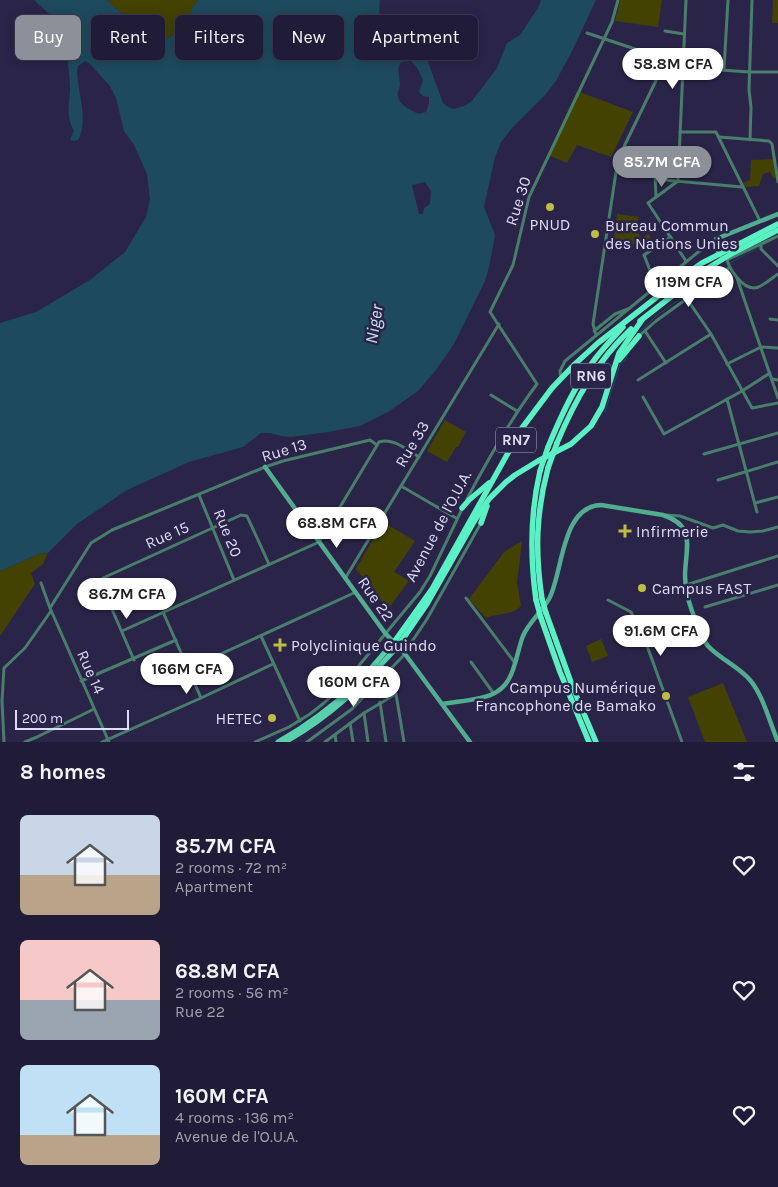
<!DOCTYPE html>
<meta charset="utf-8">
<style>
body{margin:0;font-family:Karla,sans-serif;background:#28243f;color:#f1f3f6;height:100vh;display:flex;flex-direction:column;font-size:19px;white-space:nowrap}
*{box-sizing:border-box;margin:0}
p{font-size:16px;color:#a2a1ad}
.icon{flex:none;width:28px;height:28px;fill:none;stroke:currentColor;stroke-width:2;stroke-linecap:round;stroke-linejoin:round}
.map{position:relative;height:742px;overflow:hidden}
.sheet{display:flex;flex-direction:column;background:#201b37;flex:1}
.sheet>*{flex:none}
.banner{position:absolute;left:15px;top:15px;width:500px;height:45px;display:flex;gap:10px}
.scale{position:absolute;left:15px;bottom:12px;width:114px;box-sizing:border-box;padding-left:5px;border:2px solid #dfddf5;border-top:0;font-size:14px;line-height:18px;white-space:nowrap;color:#dfddf5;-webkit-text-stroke:4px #2b2449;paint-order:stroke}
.price{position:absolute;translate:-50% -42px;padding:0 11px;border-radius:18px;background:#fff;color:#222;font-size:16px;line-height:32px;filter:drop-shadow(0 1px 2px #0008)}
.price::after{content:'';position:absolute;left:50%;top:30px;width:15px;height:11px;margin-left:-8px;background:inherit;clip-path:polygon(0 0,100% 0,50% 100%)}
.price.on{background:#8c9099;color:#fff}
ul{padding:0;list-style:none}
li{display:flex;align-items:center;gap:15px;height:125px;padding:0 20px}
li span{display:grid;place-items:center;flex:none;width:140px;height:100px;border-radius:8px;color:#555}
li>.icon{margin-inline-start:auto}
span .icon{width:60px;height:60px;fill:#fffc;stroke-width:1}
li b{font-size:21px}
h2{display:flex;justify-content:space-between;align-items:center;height:60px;padding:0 20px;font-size:21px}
.tag{padding:0 18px;border-radius:8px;background:#201b37;box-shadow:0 2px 12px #0003,0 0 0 1px #3d3952;font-size:18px;line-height:45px}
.tag.on{background:#8c9099;color:#fff}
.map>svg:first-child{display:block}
.green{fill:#434200}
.water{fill:#1e4a5d;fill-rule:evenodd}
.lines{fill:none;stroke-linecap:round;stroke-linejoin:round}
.stream{stroke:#1e4a5d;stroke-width:1}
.street{stroke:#487e6b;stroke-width:3}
.secondary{stroke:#52ac8f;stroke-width:4.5}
.primary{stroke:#57d0ab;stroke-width:5}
.highway{stroke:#5af1c4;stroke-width:5.5}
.highway-bridge{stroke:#5af1c4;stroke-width:5.5}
.poi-dot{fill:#bebf42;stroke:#2b2449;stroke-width:2}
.labels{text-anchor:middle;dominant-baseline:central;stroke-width:5;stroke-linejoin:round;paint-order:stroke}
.shield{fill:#2b2449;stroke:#a9a6c1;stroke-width:1}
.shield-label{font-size:15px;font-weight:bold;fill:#dfddf5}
.street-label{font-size:16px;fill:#dfddf5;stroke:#2b2449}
.poi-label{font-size:16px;fill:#dfddf5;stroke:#2b2449;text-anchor:start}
.water-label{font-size:18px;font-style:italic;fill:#c7e3f1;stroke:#2b2449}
</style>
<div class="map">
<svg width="778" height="742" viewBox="0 0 778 742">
<rect width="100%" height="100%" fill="#2b2449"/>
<g class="green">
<path d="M107 0H198L191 10 190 18 187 26 170 37 152 45 145 37 144 25 141 19 121 13Z"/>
<path d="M620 0H662L658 27 615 21Z"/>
<path d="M773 0H778V23H772Z"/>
<path d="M577 91 633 112 611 157 577 145 567 163 548 155Z"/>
<path d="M773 159 776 178H773L770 172 763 174 759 186 746 187 743 183 750 180 751 160Z"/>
<path d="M617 214 639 217 636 229 641 238 649 234 652 240 644 246 614 241Z"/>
<path d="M445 420 466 432 458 447H456L447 462 427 451Z"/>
<path d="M383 522 415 541 394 572 409 581 388 609 356 569Z"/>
<path d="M522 541 517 583 521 606C512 616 497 613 486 618L469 599 504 552Z"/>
<path d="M48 553 43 564 31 573 35 584 0 636V571L39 554Z"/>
<path d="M601 639 608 656 592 662 586 646Z"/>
<path d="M723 683 747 742H705L688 697Z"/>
</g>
<path class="water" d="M34 0H107L121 13 141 19 144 25 145 37 152 45 170 37 187 26 190 18 191 10 198 0H380C378 11 380 51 389 58 390 58 396 60 397 60 405 53 413 49 424 51L443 103 448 107 454 109 464 106 472 101 497 68 507 43 520 35 538 8 541 0H596L573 49 556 81 545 95 512 128 501 142 495 157 484 207 495 235 489 267 485 281 454 344 436 370 418 391 388 412 360 426 328 432 291 437 281 436 270 433H261L243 447 189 462 127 490 77 524 48 553 39 554 0 571V323L36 312 90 280 125 252 146 217 150 199 147 174 134 145 124 131 116 98 110 86 90 64 85 61 78 66 77 71C78 94 88 117 79 139L74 141 70 140 74 131C66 116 69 107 70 90 70 73 66 36 56 22 50 13 41 7 34 0ZM411 61 418 69 423 80 419 92 423 96 429 97V103L426 112 419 114C410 110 396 104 398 92 398 90 400 88 400 85 400 76 396 70 401 62ZM425 182 431 191 430 204 424 208 423 214H419L412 185Z"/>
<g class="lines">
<g class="stream">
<path d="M763 245 771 241"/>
<path d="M730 263 760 247"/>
<path d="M634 338 657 315 727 266"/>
<path d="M605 412 620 364 625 360 628 353"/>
</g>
<g class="street">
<path d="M665 31 684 34"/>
<path d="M587 33 683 65"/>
<path d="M707 69 749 72H778"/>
<path d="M724 69 728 0"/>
<path d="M680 132H716L760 221"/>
<path d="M719 137 769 141 772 144 778 182"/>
<path d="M750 140 751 107 749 90 752 0"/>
<path d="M618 159 655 174 656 197"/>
<path d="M655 174 659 178 665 180 742 187"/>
<path d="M678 181 686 0"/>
<path d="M678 181 648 203 686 261"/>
<path d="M761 244V249L778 266"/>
<path d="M730 256 727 260C730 270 742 288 754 288 761 288 772 278 778 274"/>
<path d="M729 259 778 236"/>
<path d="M651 273 644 255 671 237"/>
<path d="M737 278 778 398"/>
<path d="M687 299 711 334 752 408 778 403"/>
<path d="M770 319 778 320"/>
<path d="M594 331 615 314 628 309"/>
<path d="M645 331 666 363"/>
<path d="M596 335 593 324 618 159 666 60"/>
<path d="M639 336 656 321 729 268"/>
<path d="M727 364 761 347 778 348"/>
<path d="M561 378 560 371 565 361 697 253 716 239"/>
<path d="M772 379 778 380"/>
<path d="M638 380 711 334"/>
<path d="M491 395 517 411"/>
<path d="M643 397 664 434 742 391 770 373"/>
<path d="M727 399 757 512"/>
<path d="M704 454 778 433"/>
<path d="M718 480 778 462"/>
<path d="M401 486 456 518"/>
<path d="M199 495 234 580"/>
<path d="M467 499C488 459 510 420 537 384L490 312 513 265 529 197 612 22 618 0"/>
<path d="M755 503 778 497"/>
<path d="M666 515 680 516 713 528 723 525 738 531 750 532 763 531 778 527"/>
<path d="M346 577 499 324"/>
<path d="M41 583 50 608 109 742"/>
<path d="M686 585 778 556"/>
<path d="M466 598 515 663"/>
<path d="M608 600 631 612 646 643 682 742"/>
<path d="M705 607 778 585"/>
<path d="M50 608 91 543 112 530 265 467 283 461 370 440 377 445"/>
<path d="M163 612 201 698"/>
<path d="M122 631 319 542 379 442C393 437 407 450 419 457"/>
<path d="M261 636 300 721"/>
<path d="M646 643 684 630"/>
<path d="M403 651 413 640 427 619 481 523"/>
<path d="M134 660 101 584 103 578 241 515 247 516 269 564"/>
<path d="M471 662 494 694"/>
<path d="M188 669 356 592"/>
<path d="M81 681 176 640"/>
<path d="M380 702 386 742"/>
<path d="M364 713 368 742"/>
<path d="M350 723 353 742"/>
<path d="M335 735 336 742"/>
<path d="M4 742 2 701 4 668 25 648 51 611"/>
<path d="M25 742 37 737 94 709"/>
<path d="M102 742 201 698 273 664"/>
<path d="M255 742 289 727 310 714 324 703 342 686 420 592 430 576 463 507"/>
<path d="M307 742 352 709 405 654"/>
<path d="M325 742 364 713 396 694 404 742"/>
</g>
<g class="secondary">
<path d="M720 255 716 247V239L778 214"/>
<path d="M265 467 385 633 405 654 470 742"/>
<path d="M443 704C458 701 486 700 498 691 515 680 516 654 523 636 529 622 541 613 549 599 563 573 561 506 601 505L663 515C696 526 686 546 685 574 685 587 688 600 692 611 697 623 700 636 708 646 720 659 738 666 750 680 763 695 770 723 778 742"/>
</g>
<g class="primary">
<path d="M278 742C306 726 332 707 355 685 369 672 381 656 394 642"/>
<path d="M285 742C329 718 365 683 398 646"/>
</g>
<g class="highway">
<path d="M640 321 705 270 731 254 778 230"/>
<path d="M619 360 639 336"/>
<path d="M557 443C575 400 597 361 631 329"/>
<path d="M548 447C561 416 575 385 595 359 604 347 614 337 623 327"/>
<path d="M462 508 469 500 489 483"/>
<path d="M481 523 487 506"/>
<path d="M542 599C535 552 536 513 548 468"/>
<path d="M536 600C530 557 530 514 540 471"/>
<path d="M546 613 573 688 596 742"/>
<path d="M541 618 560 672 589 742"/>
<path d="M394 642 432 589 522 428 552 388 575 364 598 343 689 272 702 263 778 224"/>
<path d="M398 646 427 604 475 520 489 499 506 482 515 475 538 461 571 444 591 426 602 407 619 353 642 320"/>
</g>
<g class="highway-bridge">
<path d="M548 468 557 443"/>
<path d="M540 471 548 447"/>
<path d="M542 599 546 613"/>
<path d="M536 600 541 618"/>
</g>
</g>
<g class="poi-dot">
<circle cx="550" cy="207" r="5"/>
<circle cx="595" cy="234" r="5"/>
<path d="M622.5 523.5h5v5h5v5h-5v5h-5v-5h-5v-5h5z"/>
<circle cx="642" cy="588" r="5"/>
<path d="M277.5 637.5h5v5h5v5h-5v5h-5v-5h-5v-5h5z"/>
<circle cx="666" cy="696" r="5"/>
<circle cx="272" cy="718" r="5"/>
</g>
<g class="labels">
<g class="shield">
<rect x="571" y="363.5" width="40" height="25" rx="4"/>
<rect x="496" y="427.5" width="40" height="25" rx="4"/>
</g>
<g class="shield-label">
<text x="591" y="376">RN6</text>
<text x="516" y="440">RN7</text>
</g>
<g class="street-label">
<text transform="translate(518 201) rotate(-72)">Rue 30</text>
<text transform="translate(412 444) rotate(-59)">Rue 33</text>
<text transform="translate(284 450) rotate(-17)">Rue 13</text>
<text transform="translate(438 526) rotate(-62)">Avenue de l'O.U.A.</text>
<text transform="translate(228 533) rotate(68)">Rue 20</text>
<text transform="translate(167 535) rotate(-24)">Rue 15</text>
<text transform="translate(376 599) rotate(55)">Rue 22</text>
<text transform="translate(91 672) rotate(66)">Rue 14</text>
</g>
<g class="poi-label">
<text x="550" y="224" text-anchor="middle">PNUD</text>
<text x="605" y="225">Bureau Commun<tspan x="605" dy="18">des Nations Unies</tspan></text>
<text x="636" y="531">Infirmerie</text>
<text x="652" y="588">Campus FAST</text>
<text x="291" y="645">Polyclinique Guindo</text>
<text x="656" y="687" text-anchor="end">Campus Numérique<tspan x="656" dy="18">Francophone de Bamako</tspan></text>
<text x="262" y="718" text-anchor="end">HETEC</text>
</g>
<g class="water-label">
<text transform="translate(374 324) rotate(-81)">Niger</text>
</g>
</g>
</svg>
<div class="scale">200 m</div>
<b class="price" style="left:673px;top:90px">58.8M CFA</b>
<b class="price on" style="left:662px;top:188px">85.7M CFA</b>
<b class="price" style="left:689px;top:308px">119M CFA</b>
<b class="price" style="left:337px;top:549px">68.8M CFA</b>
<b class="price" style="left:127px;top:620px">86.7M CFA</b>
<b class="price" style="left:661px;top:657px">91.6M CFA</b>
<b class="price" style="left:187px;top:695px">166M CFA</b>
<b class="price" style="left:354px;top:708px">160M CFA</b>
<div class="banner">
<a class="tag on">Buy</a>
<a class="tag">Rent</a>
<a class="tag">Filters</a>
<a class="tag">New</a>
<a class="tag">Apartment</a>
</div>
</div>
<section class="sheet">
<h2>8 homes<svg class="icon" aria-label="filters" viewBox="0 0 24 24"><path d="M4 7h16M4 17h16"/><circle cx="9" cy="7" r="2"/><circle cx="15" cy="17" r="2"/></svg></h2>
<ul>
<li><span style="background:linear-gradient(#c9d6e8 60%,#b9a48a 0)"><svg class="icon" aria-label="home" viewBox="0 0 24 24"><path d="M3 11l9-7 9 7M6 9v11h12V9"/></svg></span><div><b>85.7M CFA</b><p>2 rooms · 72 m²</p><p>Apartment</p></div><svg class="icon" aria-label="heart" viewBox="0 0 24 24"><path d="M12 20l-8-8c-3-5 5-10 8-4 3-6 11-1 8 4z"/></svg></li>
<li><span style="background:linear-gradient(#f6c9c9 60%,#9aa5b1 0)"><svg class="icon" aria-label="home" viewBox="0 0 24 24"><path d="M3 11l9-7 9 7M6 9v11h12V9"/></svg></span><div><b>68.8M CFA</b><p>2 rooms · 56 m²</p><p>Rue 22</p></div><svg class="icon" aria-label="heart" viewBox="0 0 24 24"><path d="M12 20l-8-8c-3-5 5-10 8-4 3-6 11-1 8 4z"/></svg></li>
<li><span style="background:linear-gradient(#bfe0f5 70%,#b9a48a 0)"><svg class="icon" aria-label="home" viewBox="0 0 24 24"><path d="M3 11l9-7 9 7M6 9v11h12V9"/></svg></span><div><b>160M CFA</b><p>4 rooms · 136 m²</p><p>Avenue de l'O.U.A.</p></div><svg class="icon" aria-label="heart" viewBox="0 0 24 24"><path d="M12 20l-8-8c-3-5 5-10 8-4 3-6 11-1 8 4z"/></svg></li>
</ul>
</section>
